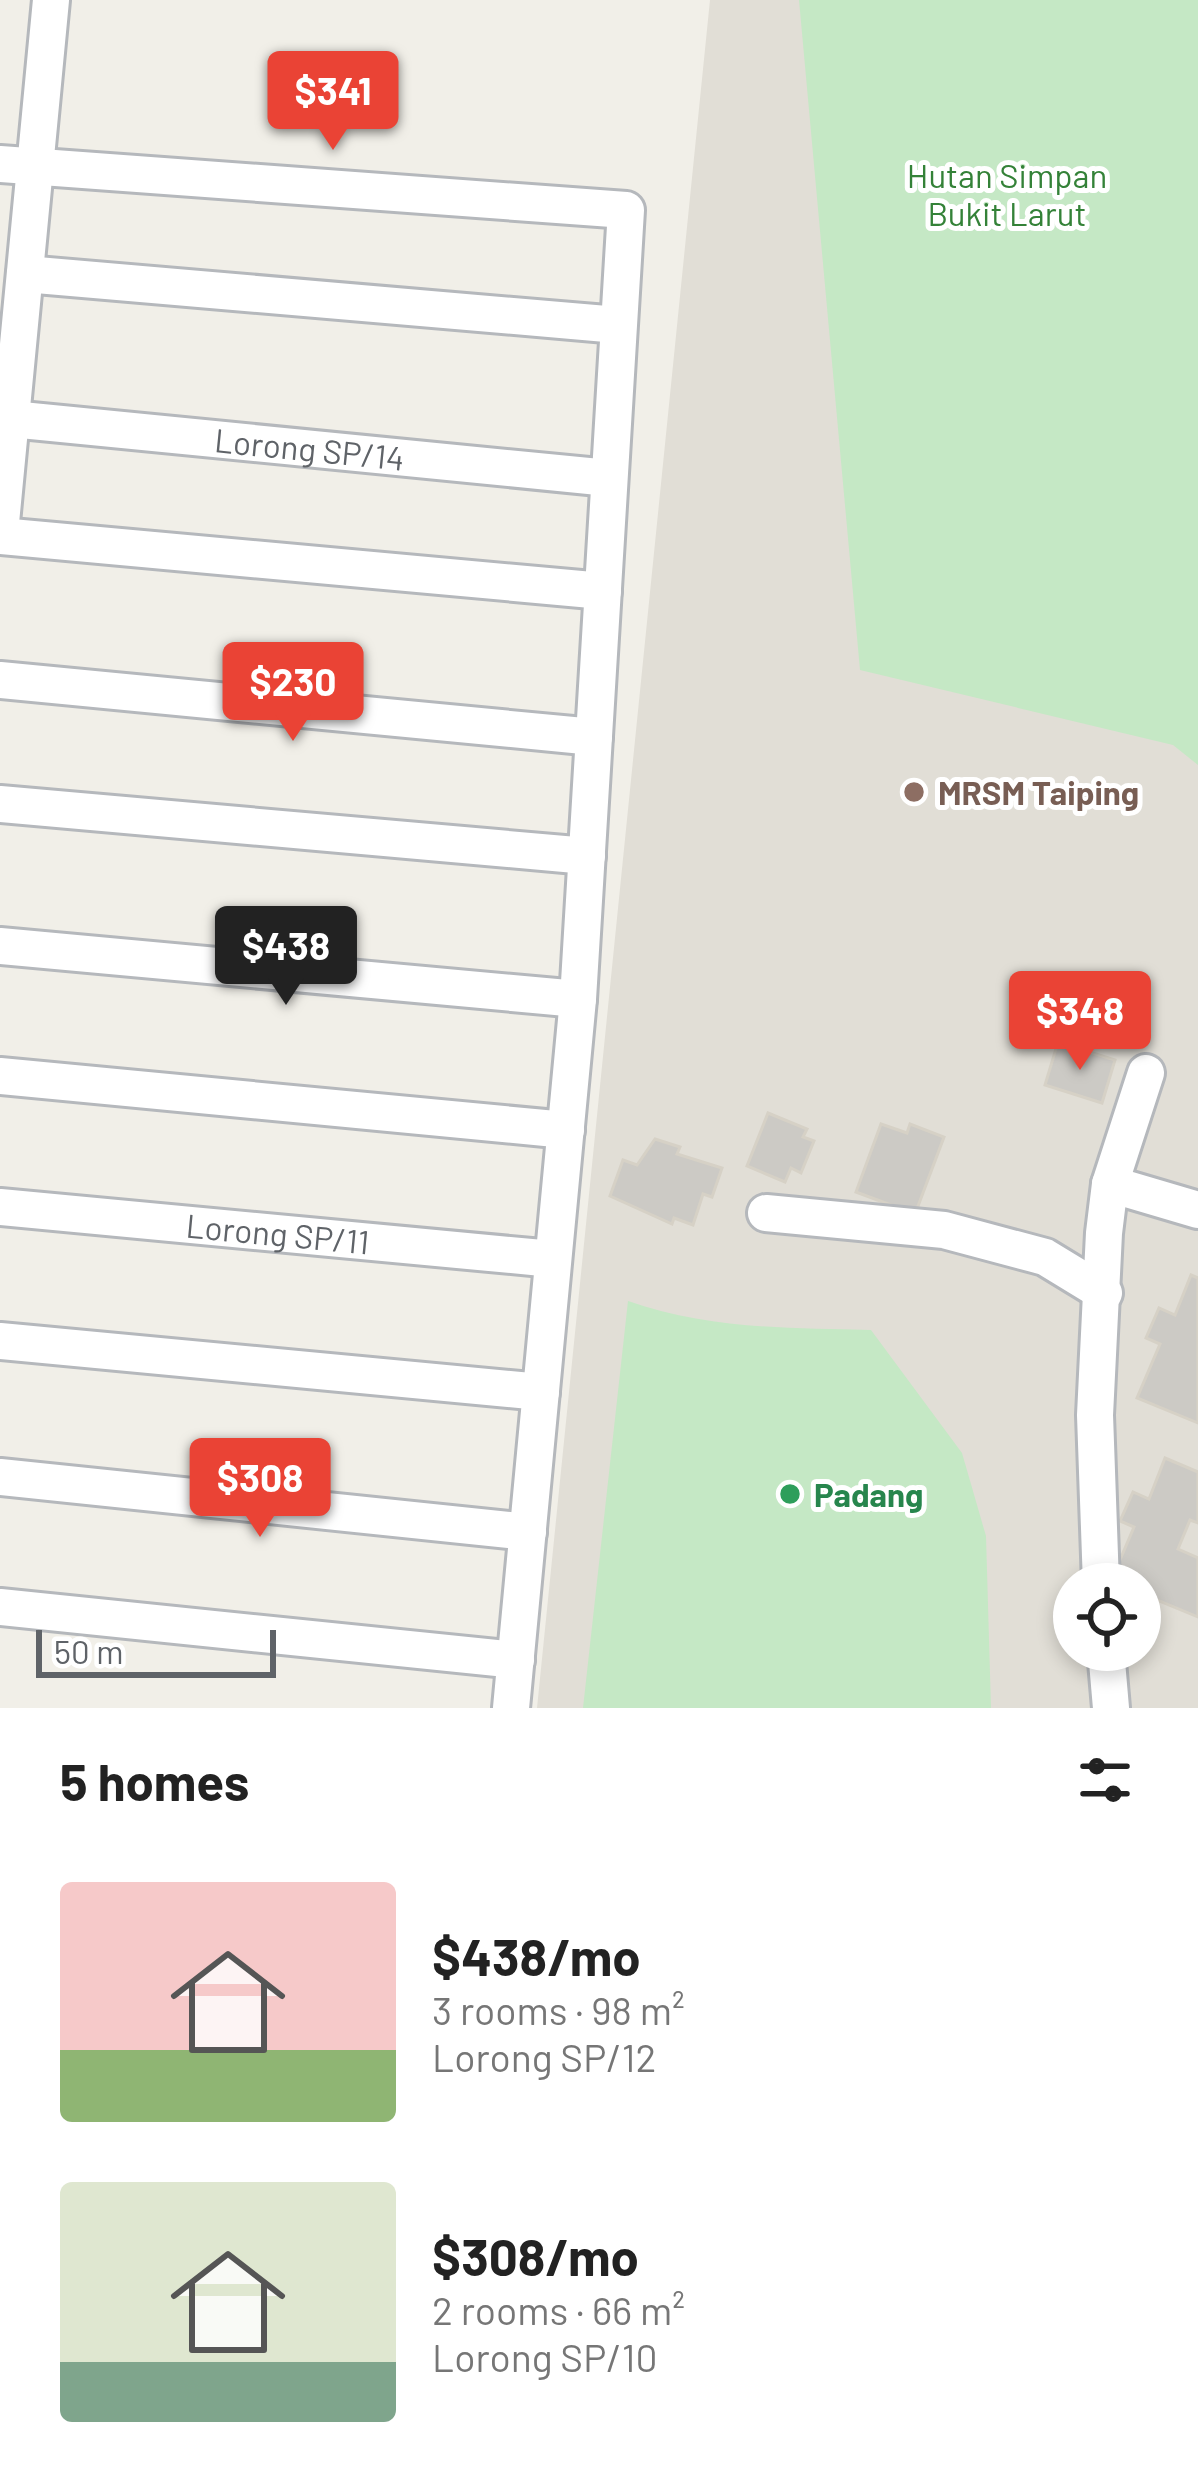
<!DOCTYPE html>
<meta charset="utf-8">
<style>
body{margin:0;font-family:Barlow,sans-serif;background:#f2f2f2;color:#222;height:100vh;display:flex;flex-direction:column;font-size:45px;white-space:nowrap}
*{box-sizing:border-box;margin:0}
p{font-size:39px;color:#767676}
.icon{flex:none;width:66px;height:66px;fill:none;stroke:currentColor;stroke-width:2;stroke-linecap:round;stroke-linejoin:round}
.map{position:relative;height:1708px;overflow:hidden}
.side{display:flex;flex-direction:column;background:#fff;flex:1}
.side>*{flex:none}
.tools{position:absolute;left:1053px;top:1563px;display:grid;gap:24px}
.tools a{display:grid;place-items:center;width:108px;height:108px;border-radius:50%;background:#fff;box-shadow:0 6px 18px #0003;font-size:60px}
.scale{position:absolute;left:36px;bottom:30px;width:240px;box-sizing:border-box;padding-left:12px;border:6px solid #5f6368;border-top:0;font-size:33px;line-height:42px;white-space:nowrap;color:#5f6368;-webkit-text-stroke:9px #fff;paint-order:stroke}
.price{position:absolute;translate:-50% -102px;padding:0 27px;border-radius:12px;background:#ea4335;color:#fff;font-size:39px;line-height:78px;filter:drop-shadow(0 3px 6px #0008)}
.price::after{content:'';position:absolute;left:50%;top:72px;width:36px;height:27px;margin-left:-18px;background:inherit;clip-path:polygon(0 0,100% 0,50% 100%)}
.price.selected{background:#222;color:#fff}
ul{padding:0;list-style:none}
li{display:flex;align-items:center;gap:36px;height:300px;padding:0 60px}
li span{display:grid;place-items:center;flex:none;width:336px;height:240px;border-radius:12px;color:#555}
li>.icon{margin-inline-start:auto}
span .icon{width:144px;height:144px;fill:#fffc;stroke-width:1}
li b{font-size:51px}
h2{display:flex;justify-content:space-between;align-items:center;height:144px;padding:0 60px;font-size:51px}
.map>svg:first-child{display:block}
.education{fill:#e1ded6;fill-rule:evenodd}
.green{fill:#c5e8c5}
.building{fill:#cccac5;stroke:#d6d1c6;stroke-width:3}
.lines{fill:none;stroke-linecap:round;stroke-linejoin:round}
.minor-casing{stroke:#b5b8bc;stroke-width:42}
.minor{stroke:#fff;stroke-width:36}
.education-dot{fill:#8d6e63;stroke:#fff;stroke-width:4.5}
.leisure-dot{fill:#2e9e5b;stroke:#fff;stroke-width:4.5}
.labels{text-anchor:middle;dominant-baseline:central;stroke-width:10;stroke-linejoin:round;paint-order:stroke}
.park-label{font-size:33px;fill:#348238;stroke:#fff}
.street-label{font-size:33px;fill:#5f6368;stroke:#fff}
.education-label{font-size:33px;font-weight:bold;fill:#785e54;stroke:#fff;text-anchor:start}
.leisure-label{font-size:33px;font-weight:bold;fill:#27864d;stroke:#fff;text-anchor:start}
</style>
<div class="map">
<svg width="1198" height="1708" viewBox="0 0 1198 1708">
<rect width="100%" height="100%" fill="#f1efe8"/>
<path class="education" d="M710 0H1198V1708H537ZM1074 1584H1140V1650H1074Z"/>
<g class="green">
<path d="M799 0H1198V765L1173 745 860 670Z"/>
<path d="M628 1301C708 1329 787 1328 871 1330L962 1453 986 1536 991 1708H583Z"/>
</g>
<g class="building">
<path d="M1058 1042 1115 1060 1102 1103 1045 1085Z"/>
<path d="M768 1113 807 1129 803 1137 814 1141 801 1173 791 1168 785 1182 747 1166Z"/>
<path d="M881 1124 907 1133 910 1124 944 1137 915 1214 856 1192Z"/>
<path d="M655 1139 680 1147 677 1154 722 1168 712 1197 703 1194 693 1225 674 1218 672 1224 610 1196 623 1160 637 1165Z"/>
<path d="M1191 1275 1198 1278V1423L1137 1398 1160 1344 1146 1338 1159 1308 1175 1315Z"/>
<path d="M1165 1458 1198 1472V1523L1190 1520 1178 1549 1198 1558V1617L1140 1593V1584L1111 1581 1134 1527 1120 1521 1133 1492 1149 1499Z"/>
</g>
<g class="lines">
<g class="minor-casing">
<g id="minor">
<path d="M0 164 626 210 578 999 511 1708"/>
<path d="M25 274 618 325"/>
<path id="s1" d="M11 419 609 478"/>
<path d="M0 533 51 0"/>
<path d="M0 536 603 591"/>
<path d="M0 680 594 737"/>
<path d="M0 804 587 856"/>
<path d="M0 946 578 999"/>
<path d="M0 1076 566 1130"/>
<path d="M1110 1184 1198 1210"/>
<path id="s2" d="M0 1207 553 1259"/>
<path d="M766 1213 944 1230 1045 1257 1104 1293"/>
<path d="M0 1341 541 1392"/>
<path d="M0 1477 528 1532"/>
<path d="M1101 1584 1095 1415 1104 1233 1110 1184 1146 1073"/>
<path d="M0 1607 516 1660"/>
<path d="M1106 1650 1111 1708"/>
</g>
</g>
<use href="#minor" class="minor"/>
</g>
<circle class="education-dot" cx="914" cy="792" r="12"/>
<circle class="leisure-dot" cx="790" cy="1494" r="12"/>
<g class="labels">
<g class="park-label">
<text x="1007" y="175">Hutan Simpan<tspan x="1007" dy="38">Bukit Larut</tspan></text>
</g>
<g class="street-label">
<text stroke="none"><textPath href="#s1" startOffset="300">Lorong SP/14</textPath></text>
<text stroke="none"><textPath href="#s2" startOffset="279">Lorong SP/11</textPath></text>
</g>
<g class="education-label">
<text x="938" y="792">MRSM Taiping</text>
</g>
<g class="leisure-label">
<text x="814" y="1494">Padang</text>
</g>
</g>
</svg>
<div class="tools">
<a><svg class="icon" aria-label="locate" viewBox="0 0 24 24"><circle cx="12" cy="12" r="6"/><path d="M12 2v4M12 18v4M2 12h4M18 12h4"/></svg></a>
</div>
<div class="scale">50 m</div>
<b class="price" style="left:333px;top:153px">$341</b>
<b class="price" style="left:293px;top:744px">$230</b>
<b class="price selected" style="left:286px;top:1008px">$438</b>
<b class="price" style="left:1080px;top:1073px">$348</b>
<b class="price" style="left:260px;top:1540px">$308</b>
</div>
<section class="side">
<h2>5 homes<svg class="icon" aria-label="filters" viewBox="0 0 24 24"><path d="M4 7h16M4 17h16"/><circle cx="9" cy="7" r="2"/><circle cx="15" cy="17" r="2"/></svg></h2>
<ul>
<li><span style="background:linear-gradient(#f6c9c9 70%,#8fb573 0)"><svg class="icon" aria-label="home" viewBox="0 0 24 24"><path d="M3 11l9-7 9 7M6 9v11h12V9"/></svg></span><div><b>$438/mo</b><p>3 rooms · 98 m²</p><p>Lorong SP/12</p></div></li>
<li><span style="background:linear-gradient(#dfe7d0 75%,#7fa58c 0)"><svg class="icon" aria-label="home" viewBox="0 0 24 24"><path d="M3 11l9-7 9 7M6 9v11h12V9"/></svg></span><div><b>$308/mo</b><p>2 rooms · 66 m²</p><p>Lorong SP/10</p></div></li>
</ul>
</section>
